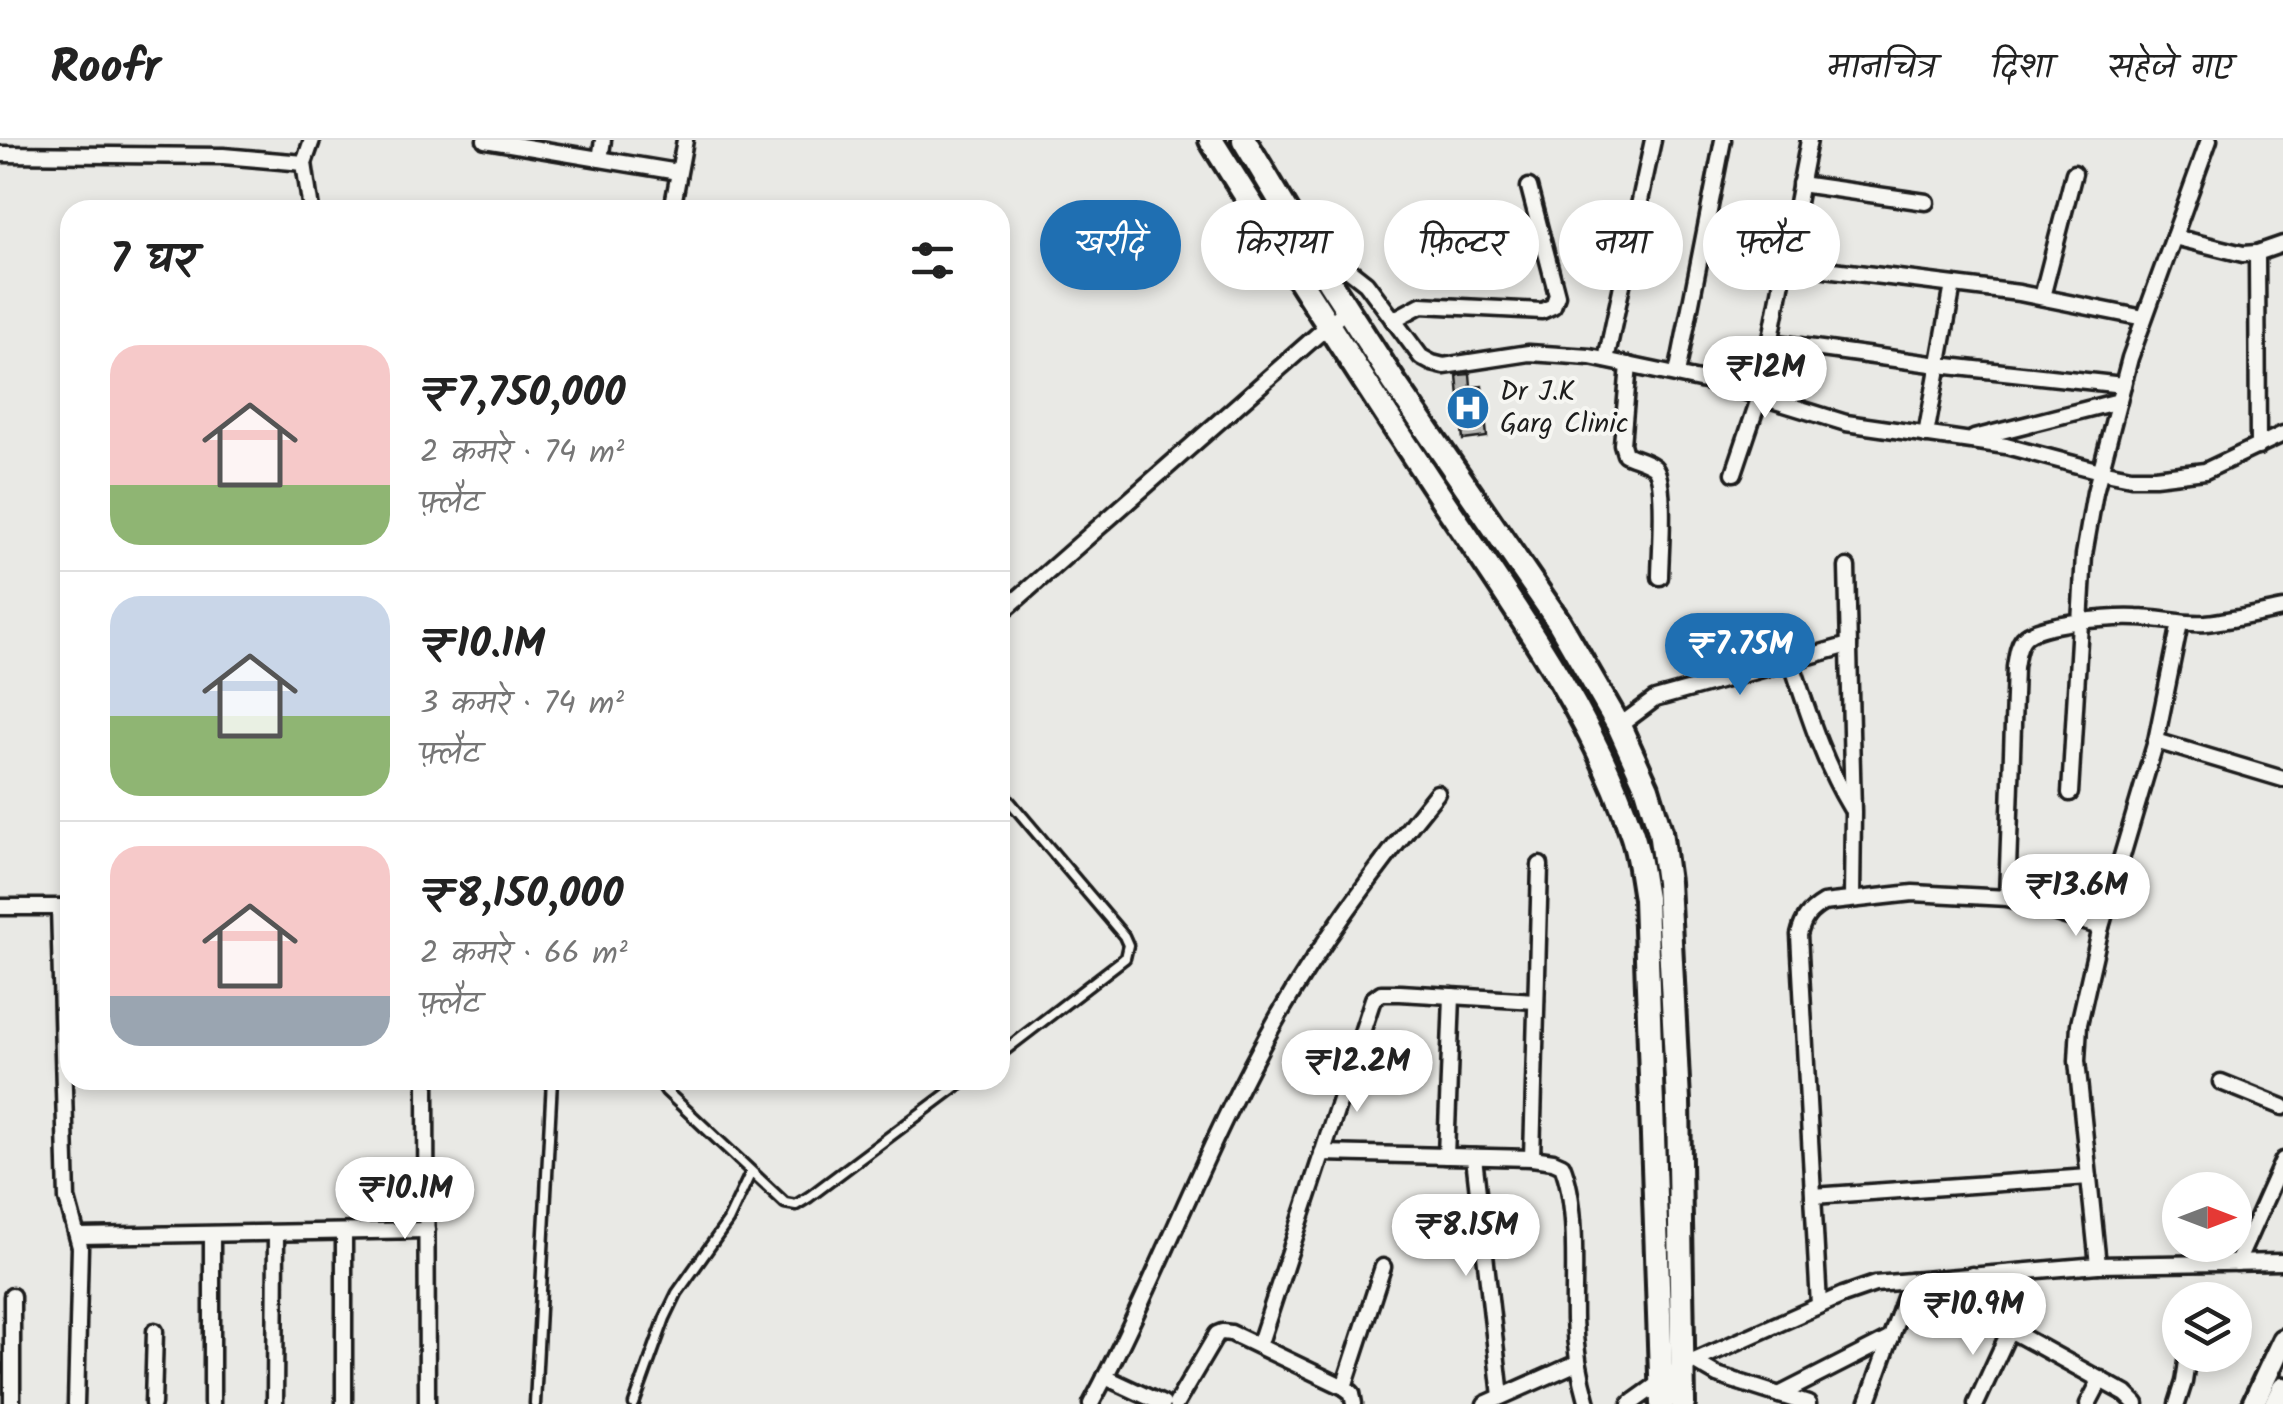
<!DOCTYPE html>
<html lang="hi">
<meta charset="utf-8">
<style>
body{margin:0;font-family:Kalam,"Playpen Sans Deva",sans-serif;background:#f6f6f6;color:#222;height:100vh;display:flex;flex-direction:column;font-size:38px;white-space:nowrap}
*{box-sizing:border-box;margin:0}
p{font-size:32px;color:#767676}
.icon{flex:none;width:55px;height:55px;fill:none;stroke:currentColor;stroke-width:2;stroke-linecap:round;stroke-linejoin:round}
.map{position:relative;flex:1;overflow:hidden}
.details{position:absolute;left:60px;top:60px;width:950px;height:890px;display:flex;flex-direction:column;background:#fff;border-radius:30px;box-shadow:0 5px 15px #0003}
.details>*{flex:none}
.top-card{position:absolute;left:1040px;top:60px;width:950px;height:90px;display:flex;gap:20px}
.needle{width:65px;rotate:90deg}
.controls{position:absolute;left:2162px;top:1032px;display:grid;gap:20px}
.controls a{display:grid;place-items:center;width:90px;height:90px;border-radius:50%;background:#fff;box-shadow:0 5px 15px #0003;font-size:50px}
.price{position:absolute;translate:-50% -85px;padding:0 22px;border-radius:35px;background:#fff;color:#222;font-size:32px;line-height:65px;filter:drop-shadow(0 2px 5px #0008)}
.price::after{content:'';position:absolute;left:50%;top:60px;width:30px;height:22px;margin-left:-15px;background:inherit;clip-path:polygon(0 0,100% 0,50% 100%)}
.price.active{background:#1f6fb2;color:#fff}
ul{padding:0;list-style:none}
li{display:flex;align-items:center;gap:30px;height:250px;padding:0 50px}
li+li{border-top:2px solid #e0e0e0}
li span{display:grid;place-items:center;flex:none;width:280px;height:200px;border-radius:30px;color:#555}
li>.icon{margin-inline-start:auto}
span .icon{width:120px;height:120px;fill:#fffc;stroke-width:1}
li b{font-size:42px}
h2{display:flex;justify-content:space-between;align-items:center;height:120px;padding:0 50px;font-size:42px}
.tag{padding:0 35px;border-radius:45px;background:#fff;box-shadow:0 5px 15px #0003;font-size:35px;line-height:90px}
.tag.active{background:#1f6fb2;color:#fff}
header{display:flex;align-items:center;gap:60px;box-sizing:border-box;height:140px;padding:0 50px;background:#fff;border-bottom:2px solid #e0e0e0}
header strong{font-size:48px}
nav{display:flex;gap:55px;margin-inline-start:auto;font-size:35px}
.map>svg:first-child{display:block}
.building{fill:#b6b6b3;stroke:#1c1c1c;stroke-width:2.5}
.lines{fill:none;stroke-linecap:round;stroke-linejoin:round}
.service-casing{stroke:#1c1c1c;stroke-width:15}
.minor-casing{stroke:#1c1c1c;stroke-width:21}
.secondary-casing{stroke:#1c1c1c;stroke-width:28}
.primary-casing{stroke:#1c1c1c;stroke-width:30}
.service{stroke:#f6f6f2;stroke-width:8}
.minor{stroke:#f6f6f2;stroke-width:14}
.secondary{stroke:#f6f6f2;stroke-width:20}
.primary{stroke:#f6f6f2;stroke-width:22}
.labels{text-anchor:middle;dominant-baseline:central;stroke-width:8;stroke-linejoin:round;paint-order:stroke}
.poi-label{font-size:28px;fill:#1c1c1c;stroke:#f6f6f2;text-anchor:start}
</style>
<header>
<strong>Roofr</strong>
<nav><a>मानचित्र</a><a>दिशा</a><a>सहेजे गए</a></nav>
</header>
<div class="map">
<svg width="2283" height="1264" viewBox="0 0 2283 1264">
<rect width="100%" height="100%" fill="#e9e9e5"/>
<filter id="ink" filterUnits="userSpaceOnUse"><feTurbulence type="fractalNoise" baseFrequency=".01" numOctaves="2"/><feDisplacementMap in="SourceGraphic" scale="20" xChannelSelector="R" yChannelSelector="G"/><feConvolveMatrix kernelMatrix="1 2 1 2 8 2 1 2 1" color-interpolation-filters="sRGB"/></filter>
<g filter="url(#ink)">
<path class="building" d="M1470 234 1471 247 1482 246 1487 297 1463 300 1457 235Z"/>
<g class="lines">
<g class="service-casing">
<g id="service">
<path d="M1000 650 1124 796 1128 805 1125 818 1000 914"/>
<path d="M659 940 666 951 785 1063 796 1065 809 1057 965 940"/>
<path d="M535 1264 552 940"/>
<path d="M634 1264 665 1178 677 1153 728 1081 751 1032"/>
</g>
</g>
<g class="minor-casing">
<g id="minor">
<path d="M485 0 678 32"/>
<path d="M0 14 223 16 304 23"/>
<path d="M600 19 603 0"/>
<path d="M1800 44 1926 62"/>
<path d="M311 70 304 23 312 0"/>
<path d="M672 70 685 0"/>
<path d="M2174 97 2243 114 2257 113 2283 104"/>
<path d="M1310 99 1366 143 1421 217 1432 223 1444 226 1529 213 1590 217 1723 245 1846 283 2006 306 2100 331 2131 337H2155L2205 331 2283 294"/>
<path d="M2257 113 2258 307"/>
<path d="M1785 124 2019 153 2144 178"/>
<path d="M2042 157 2074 33"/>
<path d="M1393 180 1421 165 1542 171 1553 166 1557 155 1529 47"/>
<path d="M1770 202 1939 225 2123 245"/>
<path d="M1606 220 1653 0"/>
<path d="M1629 225 1622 304 1625 314C1633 318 1647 321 1654 327 1667 339 1660 417 1660 437"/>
<path d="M1677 234 1723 0"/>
<path d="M1926 295 1953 145"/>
<path d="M1974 298 2119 261"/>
<path d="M1734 333 1760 256 1809 0"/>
<path d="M1847 427 1853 672 1852 758"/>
<path d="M1000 474 1347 169"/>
<path d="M1791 521C1808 572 1823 622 1851 668"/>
<path d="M1619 586 1655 559 1849 505"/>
<path d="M2156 601 2283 639"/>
<path d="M2070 653 2084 415 2095 352 2130 218 2209 0"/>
<path d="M2007 758 2015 527C2017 517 2017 506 2024 498 2037 482 2115 477 2137 478 2160 478 2183 485 2206 483 2232 480 2258 474 2283 469"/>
<path d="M0 767H70"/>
<path d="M59 767 67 1059 80 1107 76 1264"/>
<path d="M426 940 427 1264"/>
<path d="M2221 942 2283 967"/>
<path d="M1322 1013 1532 1018 1553 1021 1562 1025C1579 1067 1573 1134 1574 1180 1575 1209 1580 1236 1588 1264"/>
<path d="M1446 1016 1452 856"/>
<path d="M1474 1017 1501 1256"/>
<path d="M1532 1018 1540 725"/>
<path d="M1813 1056 2089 1037"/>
<path d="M79 1096 427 1090"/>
<path d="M2237 1123 2283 1020"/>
<path d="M2098 1125 2077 921 2079 884 2101 787 2156 601 2180 483"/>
<path d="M1972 1135 2010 1190 2126 1254 2136 1264"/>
<path d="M1819 1165 1799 795C1803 779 1808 772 1823 763L1913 753 2007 758 2101 787"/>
<path d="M1259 1206 1373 859 1381 853H1400L1536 861"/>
<path d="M1693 1221 1717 1235 1808 1264"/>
<path d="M1105 1237 1163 1264"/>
<path d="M1344 1247 1383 1127"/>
<path d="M1779 1255 1891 1198"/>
<path d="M12 1264V1156"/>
<path d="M153 1264 155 1191"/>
<path d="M212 1264V1095"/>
<path d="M275 1264 276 1094"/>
<path d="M344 1264V1092"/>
<path d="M1091 1264C1159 1137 1207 1000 1279 875 1325 796 1380 723 1437 653"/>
<path d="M1176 1264 1217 1194 1222 1192 1231 1193 1344 1247 1352 1253 1354 1264"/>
<path d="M1485 1264 1577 1223"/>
<path d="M1630 1264 1683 1226 1843 1155 1875 1144 2098 1125 2283 1122"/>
<path d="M1867 1264 1911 1141"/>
<path d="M1976 1264 2010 1190"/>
<path d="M2088 1264 2101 1239"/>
<path d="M2177 1264 2184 1242 2188 1215"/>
</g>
</g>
<g class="secondary-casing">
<g id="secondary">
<path d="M2253 1264 2283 1200"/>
<path d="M2275 1264 2283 1248"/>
</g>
</g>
<g class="primary-casing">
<g id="primary">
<path d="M1211 0C1282 114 1354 226 1428 338 1501 449 1589 564 1631 691 1639 712 1641 736 1645 758L1662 1264"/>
<path d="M1244 0 1330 143 1394 242 1559 482 1619 586 1647 648 1660 691 1667 742 1678 961 1683 1264"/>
</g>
</g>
<use href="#service" class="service"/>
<use href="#minor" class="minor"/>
<use href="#secondary" class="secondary"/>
<use href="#primary" class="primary"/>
</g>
</g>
<defs>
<g id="hospital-disc" transform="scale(2.25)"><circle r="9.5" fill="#1f6fb2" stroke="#f6f6f2"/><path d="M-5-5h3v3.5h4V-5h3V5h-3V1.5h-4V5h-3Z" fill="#fff"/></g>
</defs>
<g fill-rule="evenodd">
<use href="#hospital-disc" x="1468" y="268"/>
</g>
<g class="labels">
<g class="poi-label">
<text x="1500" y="252">Dr J.K<tspan x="1500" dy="32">Garg Clinic</tspan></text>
</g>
</g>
</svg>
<div class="controls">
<a><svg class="needle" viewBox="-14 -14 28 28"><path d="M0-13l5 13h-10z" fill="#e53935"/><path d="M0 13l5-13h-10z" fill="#767676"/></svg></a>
<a><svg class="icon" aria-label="layers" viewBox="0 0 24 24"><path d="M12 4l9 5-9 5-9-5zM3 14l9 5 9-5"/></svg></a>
</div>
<b class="price" style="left:1765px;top:281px">₹12M</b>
<b class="price active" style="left:1740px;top:558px">₹7.75M</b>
<b class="price" style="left:2076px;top:799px">₹13.6M</b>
<b class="price" style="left:1357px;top:975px">₹12.2M</b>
<b class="price" style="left:405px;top:1102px">₹10.1M</b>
<b class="price" style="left:1466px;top:1139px">₹8.15M</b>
<b class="price" style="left:1973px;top:1218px">₹10.9M</b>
<div class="top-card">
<a class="tag active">खरीदें</a>
<a class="tag">किराया</a>
<a class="tag">फ़िल्टर</a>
<a class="tag">नया</a>
<a class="tag">फ़्लैट</a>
</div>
<section class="details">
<h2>7 घर<svg class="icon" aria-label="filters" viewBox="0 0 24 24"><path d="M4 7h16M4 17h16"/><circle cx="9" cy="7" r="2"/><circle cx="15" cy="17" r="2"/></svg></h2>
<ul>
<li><span style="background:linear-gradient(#f6c9c9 70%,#8fb573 0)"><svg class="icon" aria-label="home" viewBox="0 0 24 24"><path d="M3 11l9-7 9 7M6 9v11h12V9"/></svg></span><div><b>₹7,750,000</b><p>2 कमरे · 74 m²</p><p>फ़्लैट</p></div></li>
<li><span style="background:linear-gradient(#c9d6e8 60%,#8fb573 0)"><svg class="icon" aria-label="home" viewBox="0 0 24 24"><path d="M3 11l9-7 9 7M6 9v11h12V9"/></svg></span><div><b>₹10.1M</b><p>3 कमरे · 74 m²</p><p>फ़्लैट</p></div></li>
<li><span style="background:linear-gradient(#f6c9c9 75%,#9aa5b1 0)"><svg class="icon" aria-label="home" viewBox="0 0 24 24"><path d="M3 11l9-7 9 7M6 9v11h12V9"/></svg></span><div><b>₹8,150,000</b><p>2 कमरे · 66 m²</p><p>फ़्लैट</p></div></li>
</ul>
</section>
</div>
